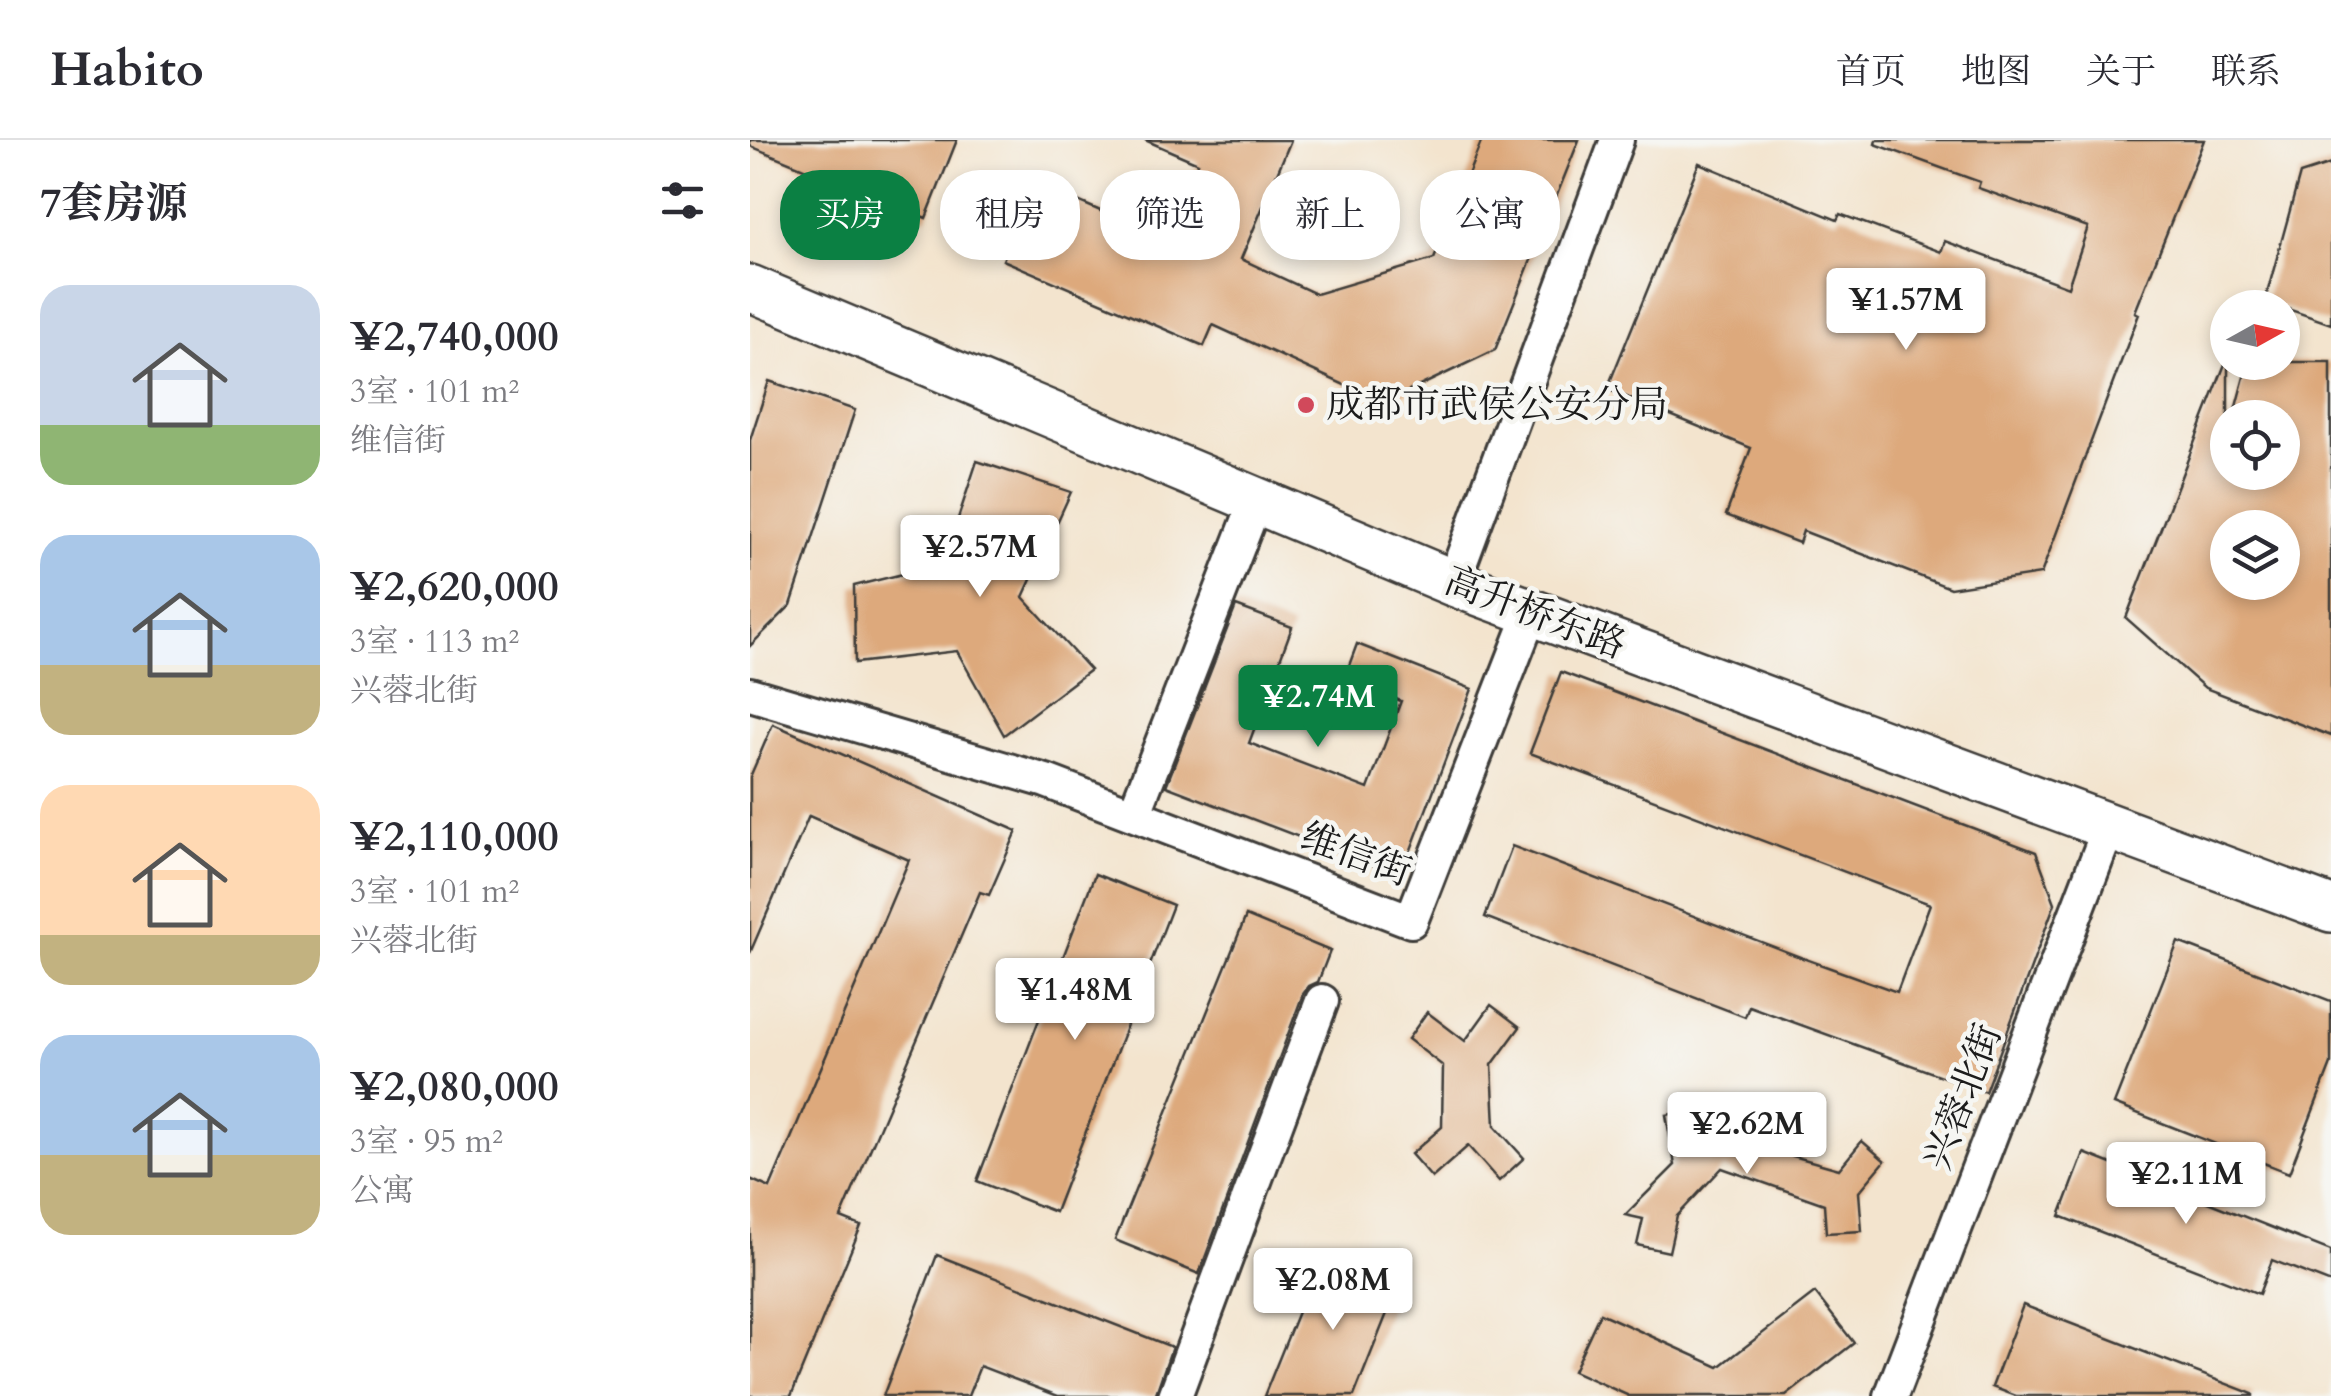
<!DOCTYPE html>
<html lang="zh">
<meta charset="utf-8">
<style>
body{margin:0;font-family:Cardo,"Noto Serif SC",serif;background:#f2f2f3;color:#2b2b33;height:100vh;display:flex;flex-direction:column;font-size:38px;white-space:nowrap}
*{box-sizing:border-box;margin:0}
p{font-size:32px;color:#7c7c81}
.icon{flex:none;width:55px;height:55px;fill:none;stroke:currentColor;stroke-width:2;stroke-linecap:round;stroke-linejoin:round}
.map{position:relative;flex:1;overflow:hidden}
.drawer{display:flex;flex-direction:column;background:#fff;width:750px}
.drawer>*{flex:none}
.hud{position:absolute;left:30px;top:30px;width:950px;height:90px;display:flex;gap:20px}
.needle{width:65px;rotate:82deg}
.tools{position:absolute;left:1460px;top:150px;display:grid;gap:20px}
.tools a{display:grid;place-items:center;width:90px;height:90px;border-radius:50%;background:#fff;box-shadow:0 5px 15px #0003;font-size:50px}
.price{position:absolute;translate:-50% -85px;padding:0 22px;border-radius:10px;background:#fff;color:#222;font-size:32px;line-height:65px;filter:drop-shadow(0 2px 5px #0008)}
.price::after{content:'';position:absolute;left:50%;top:60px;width:30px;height:22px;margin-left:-15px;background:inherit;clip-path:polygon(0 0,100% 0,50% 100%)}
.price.selected{background:#0b8043;color:#fff}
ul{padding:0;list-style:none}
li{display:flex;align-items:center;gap:30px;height:250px;padding:0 40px}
li span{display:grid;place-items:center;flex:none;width:280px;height:200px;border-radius:30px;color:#555}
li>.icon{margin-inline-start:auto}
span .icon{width:120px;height:120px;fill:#fffc;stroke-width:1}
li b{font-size:42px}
h2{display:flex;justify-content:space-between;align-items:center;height:120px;padding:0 40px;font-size:42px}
.chip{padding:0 35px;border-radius:40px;background:#fff;box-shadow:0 5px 15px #0003;font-size:35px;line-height:90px}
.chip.selected{background:#0b8043;color:#fff}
header{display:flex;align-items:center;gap:60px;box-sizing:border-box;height:140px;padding:0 50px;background:#fff;border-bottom:2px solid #e1e1e2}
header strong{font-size:48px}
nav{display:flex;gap:55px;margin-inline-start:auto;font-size:35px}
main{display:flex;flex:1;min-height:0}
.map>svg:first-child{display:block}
.building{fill:#dda97c;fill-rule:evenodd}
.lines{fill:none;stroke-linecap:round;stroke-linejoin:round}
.street-casing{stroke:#3c3a37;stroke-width:38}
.secondary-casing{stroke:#3c3a37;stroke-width:50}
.street{stroke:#fff;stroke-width:32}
.secondary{stroke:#fff;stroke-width:45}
.poi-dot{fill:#d1495b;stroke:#f6f6f2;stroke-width:4}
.labels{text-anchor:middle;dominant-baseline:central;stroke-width:9;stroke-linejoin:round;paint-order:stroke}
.poi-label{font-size:38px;fill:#1c1c1c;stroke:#f6f6f2;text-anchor:start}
.street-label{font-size:38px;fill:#1c1c1c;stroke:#f6f6f2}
</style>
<header>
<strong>Habito</strong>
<nav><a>首页</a><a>地图</a><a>关于</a><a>联系</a></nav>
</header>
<main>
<section class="drawer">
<h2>7套房源<svg class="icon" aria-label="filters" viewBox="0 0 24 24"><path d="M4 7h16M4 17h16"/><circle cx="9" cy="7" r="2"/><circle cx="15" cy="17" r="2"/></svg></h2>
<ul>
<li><span style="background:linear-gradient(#c9d6e8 70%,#8fb573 0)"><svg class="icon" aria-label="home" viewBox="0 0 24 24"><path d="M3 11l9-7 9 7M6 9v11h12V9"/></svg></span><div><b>¥2,740,000</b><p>3室 · 101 m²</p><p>维信街</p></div></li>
<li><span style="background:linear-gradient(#a9c7e8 65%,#c2b280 0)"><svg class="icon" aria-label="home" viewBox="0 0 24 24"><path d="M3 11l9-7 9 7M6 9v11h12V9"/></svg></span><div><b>¥2,620,000</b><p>3室 · 113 m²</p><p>兴蓉北街</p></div></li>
<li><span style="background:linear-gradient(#ffd9b3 75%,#c2b280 0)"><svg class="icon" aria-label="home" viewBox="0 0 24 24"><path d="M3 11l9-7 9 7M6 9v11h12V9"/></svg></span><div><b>¥2,110,000</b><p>3室 · 101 m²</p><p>兴蓉北街</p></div></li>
<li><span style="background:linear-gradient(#a9c7e8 60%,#c2b280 0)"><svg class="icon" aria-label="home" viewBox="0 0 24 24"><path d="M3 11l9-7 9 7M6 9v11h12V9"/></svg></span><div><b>¥2,080,000</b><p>3室 · 95 m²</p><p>公寓</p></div></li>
</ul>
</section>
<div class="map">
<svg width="1581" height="1256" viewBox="0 0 1581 1256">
<rect width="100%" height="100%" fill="#f6f6f2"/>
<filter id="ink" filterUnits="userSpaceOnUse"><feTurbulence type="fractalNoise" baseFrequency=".01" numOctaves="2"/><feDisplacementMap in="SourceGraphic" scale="20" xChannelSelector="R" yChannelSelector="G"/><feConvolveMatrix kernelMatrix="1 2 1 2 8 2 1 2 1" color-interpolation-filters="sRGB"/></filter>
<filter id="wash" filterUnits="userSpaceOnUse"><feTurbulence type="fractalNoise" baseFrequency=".0048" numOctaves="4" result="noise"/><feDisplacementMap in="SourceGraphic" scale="40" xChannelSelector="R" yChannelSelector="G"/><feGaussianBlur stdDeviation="2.25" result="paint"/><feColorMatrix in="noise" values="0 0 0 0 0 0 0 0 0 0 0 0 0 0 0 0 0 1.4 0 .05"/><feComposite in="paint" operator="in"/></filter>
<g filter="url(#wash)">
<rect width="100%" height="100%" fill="#f3e4ce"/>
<g id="blocks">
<g class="building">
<path d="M0 0H207L176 78 0 6Z"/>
<path d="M395 0H541L491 119 566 154 684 119 732 0H829L745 210 634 263 463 185 454 206 253 120 286 43 415 99 448 23Z"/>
<path d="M1126 0H1454L1385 172 1389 174 1291 434 1200 448 1053 391 1049 403 976 375 1001 308 857 249 949 23 1087 80 1090 74 1191 112 1195 101 1318 147 1338 87 1228 48 1230 42 1125 4Z"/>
<path d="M1581 24V184L1515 161 1550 34Z"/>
<path d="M1498 222H1581V596L1455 548 1376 478 1475 224H1478V332H1532V278H1483ZM1478 388H1532V442H1478Z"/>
<path d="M19 241 105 270 41 465 0 506V300Z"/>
<path d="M227 321 321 352 273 457 340 530 254 595 207 511 105 523 104 446 193 424Z"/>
<path d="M486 466 542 487 499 603 618 649 651 561 594 539 607 504 722 549 651 736 416 646Z"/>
<path d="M811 532 1286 712 1305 763 1235 952 999 866 995 877 735 777 762 706 1050 817 1147 852 1180 764 780 613Z"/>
<path d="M23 584 267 691 239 755 230 752 91 1078 111 1086 41 1256H0V1039L20 1048 159 720 59 676 0 813V637Z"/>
<path d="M345 734 423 765 305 1072 227 1041Z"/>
<path d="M496 776 580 811 568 842 559 846 553 854 449 1134 365 1100Z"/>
<path d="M1428 802 1581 861V924L1539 1033 1364 964Z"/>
<path d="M741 865 770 887 742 925 745 986 774 1018 749 1041 718 1006 682 1038 661 1014 692 987 693 926 658 899 677 872 715 901Z"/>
<path d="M963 967 968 995 1089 1029 1112 1001 1135 1021 1109 1052 1112 1091 1076 1093 1074 1064 972 1028 927 1076 919 1112 887 1105 893 1079 875 1075 925 1025 916 975Z"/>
<path d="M1334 1013 1581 1111V1143L1522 1120 1509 1154 1310 1076Z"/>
<path d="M187 1115 422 1207 405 1256H308L230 1226 218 1256H133Z"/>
<path d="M571 1115 648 1146 604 1256H514Z"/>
<path d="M1065 1153 1104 1203 1036 1256H879L823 1231 850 1173 969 1227Z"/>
<path d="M1273 1165 1503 1254V1256H1266L1242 1247Z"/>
</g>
</g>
</g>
<g filter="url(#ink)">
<use href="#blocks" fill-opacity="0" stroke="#3c3a37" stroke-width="2.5"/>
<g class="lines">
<g class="street-casing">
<g id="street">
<path d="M703 443 867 0"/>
<path d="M0 554 296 641 661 781 781 473"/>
<path d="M384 674 506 361"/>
<path d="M425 1256 572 861"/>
<path d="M1141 1256 1359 687"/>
</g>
</g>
<g class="secondary-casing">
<path id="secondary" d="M0 148 703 443 1581 769"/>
</g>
<use href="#street" class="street"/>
<use href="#secondary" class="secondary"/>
</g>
</g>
<circle class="poi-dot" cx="556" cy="265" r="10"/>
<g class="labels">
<g class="poi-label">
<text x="576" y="265">成都市武侯公安分局</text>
</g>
<g class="street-label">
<text transform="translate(785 473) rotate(21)">高升桥东路</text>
<text transform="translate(606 715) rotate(20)">维信街</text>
<text transform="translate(1213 957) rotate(-69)">兴蓉北街</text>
</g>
</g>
</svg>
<div class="tools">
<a><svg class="needle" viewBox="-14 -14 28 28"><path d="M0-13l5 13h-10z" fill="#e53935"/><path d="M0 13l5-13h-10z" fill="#7c7c81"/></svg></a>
<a><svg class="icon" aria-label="locate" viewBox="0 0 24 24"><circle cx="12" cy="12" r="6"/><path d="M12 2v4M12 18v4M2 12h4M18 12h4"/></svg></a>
<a><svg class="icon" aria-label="layers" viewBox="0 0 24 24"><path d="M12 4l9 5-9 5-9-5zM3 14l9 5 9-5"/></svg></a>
</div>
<b class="price" style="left:1156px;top:213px">¥1.57M</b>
<b class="price" style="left:230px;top:460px">¥2.57M</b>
<b class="price selected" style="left:568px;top:610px">¥2.74M</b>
<b class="price" style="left:325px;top:903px">¥1.48M</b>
<b class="price" style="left:997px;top:1037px">¥2.62M</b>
<b class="price" style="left:1436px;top:1087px">¥2.11M</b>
<b class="price" style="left:583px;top:1193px">¥2.08M</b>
<div class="hud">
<a class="chip selected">买房</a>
<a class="chip">租房</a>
<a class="chip">筛选</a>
<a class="chip">新上</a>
<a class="chip">公寓</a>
</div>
</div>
</main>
